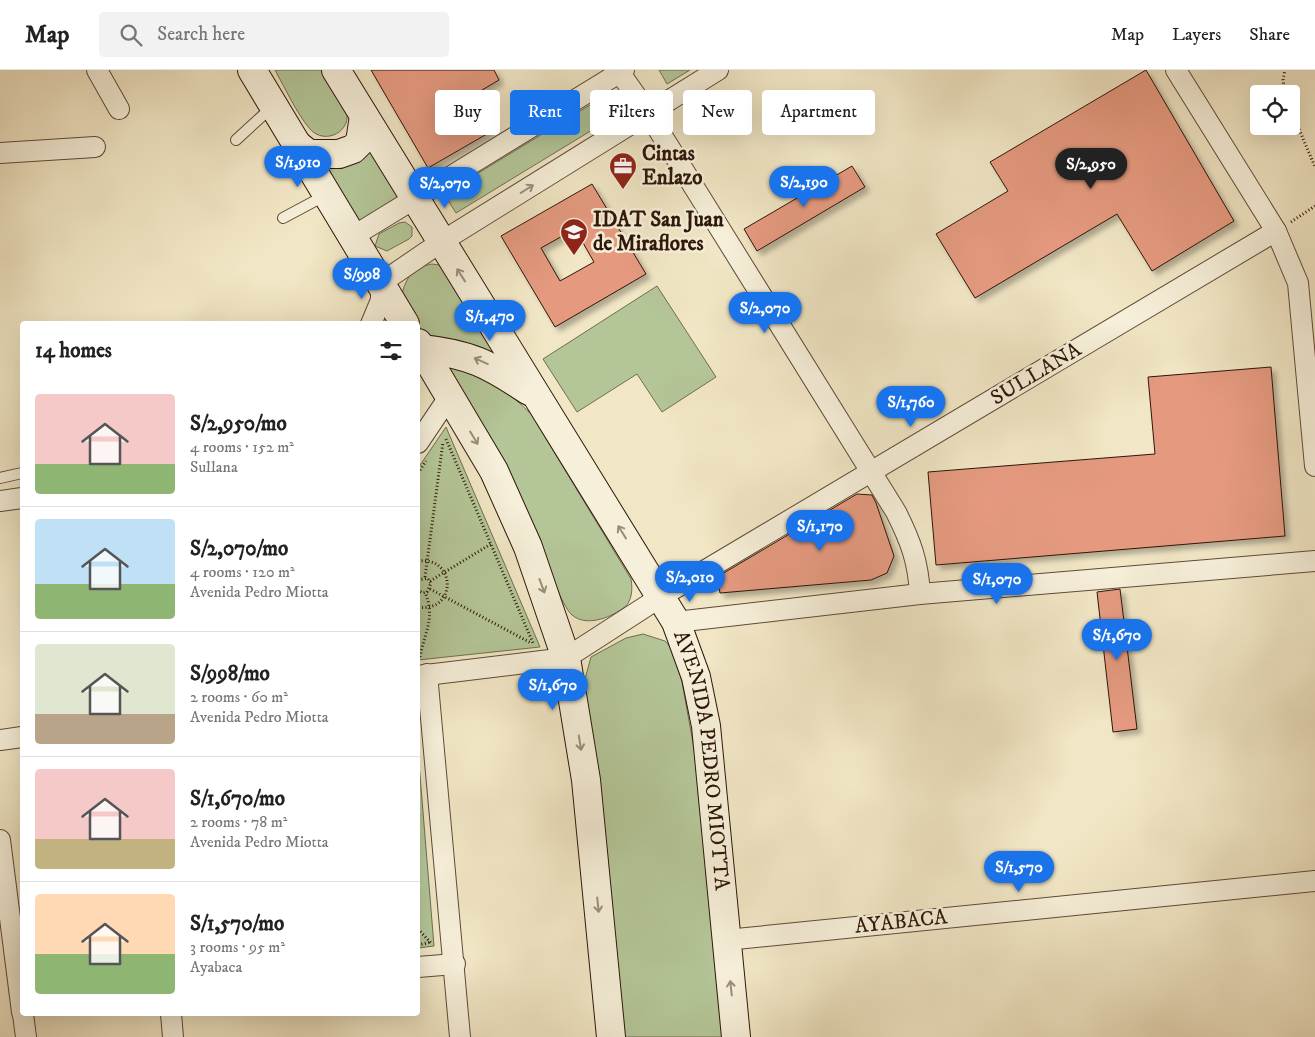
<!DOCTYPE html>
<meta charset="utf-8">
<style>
body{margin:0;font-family:"IM FELL DW Pica",serif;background:#f2f2f2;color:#222;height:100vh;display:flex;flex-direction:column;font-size:19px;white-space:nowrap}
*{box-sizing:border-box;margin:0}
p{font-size:16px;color:#767676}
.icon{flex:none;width:28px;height:28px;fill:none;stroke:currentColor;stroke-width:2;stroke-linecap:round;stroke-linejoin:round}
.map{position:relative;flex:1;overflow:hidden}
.details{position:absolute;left:20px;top:251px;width:400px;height:695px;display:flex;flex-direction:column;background:#fff;border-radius:5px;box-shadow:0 5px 20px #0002}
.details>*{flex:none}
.guide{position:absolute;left:435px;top:20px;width:475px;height:45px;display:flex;gap:10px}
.controls{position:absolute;left:1250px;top:15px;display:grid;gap:10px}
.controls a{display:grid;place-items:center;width:50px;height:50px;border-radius:5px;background:#fff;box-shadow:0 5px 20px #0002;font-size:25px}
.price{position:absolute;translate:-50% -42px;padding:0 11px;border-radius:18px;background:#1a73e8;color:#fff;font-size:16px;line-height:32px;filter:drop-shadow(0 1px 2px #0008)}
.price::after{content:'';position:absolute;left:50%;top:30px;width:15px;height:11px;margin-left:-8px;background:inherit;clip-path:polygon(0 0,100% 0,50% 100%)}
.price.current{background:#222;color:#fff}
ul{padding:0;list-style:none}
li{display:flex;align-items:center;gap:15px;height:125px;padding:0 15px}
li+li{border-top:1px solid #e0e0e0}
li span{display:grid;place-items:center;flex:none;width:140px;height:100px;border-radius:5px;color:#555}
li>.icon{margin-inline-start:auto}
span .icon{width:60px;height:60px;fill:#fffc;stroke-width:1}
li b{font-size:21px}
h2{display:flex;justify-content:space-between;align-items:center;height:60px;padding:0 15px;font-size:21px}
.chip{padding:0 18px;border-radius:5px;background:#fff;box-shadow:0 5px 20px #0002;font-size:18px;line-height:45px}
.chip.current{background:#1a73e8;color:#fff}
header{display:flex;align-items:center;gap:30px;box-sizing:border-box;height:70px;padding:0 25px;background:#fff;border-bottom:1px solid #e0e0e0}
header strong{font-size:24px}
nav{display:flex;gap:28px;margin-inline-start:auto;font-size:18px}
.search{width:350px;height:45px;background:#f2f2f2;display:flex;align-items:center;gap:12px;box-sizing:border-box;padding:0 18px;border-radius:5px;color:#767676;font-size:19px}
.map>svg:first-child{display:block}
.green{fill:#b4c698;stroke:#706e50}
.building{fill:#e59a80;stroke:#2d1609;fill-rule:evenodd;filter:url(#shadow)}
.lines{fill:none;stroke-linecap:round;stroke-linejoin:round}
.service-casing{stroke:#5e4a38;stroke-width:12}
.minor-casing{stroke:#5e4a38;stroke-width:22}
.secondary-casing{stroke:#2d1609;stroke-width:30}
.path{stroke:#2d1609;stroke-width:3;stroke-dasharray:1 2.5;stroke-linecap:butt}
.service{stroke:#f6efd9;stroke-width:10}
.minor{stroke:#f6efd9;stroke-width:20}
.secondary{stroke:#f6efd9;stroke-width:28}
.oneway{stroke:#9c8d7b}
.labels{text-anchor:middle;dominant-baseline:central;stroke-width:5;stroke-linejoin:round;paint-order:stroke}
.poi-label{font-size:21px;font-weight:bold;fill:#2d1609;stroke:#f6efd9;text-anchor:start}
.street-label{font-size:21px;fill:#2d1609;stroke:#f6efd9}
</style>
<header>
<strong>Map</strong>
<div class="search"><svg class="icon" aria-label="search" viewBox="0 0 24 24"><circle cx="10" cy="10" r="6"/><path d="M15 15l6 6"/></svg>Search here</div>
<nav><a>Map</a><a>Layers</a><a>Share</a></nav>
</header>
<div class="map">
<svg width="1315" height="967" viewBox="0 0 1315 967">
<defs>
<filter id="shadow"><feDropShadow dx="4.5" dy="4.5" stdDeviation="2.5" flood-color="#0004"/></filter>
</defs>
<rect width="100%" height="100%" fill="#f1e6c5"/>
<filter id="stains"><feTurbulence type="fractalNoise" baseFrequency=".004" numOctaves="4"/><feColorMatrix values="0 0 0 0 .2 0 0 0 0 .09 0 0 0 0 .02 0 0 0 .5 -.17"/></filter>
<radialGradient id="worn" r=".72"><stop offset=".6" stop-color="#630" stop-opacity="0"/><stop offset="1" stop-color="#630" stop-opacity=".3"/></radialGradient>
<g class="green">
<path d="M275 0H323C330 12 342 26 346 40 353 61 325 76 310 59 297 44 285 18 275 0Z"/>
<path d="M659 0H690L667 14Z"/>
<path d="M608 24 620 43 456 143 444 124Z"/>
<path d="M365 71 401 128 357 155 319 91Z"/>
<path d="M405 152 412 157V166L409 169 387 181 375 176 379 164 399 153Z"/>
<path d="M432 194 439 195 447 201 498 285 463 272 425 267 402 224C406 207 414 197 432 194Z"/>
<path d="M657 216 716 307 662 342 637 304 577 342 543 289Z"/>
<path d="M460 297C490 309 508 321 531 344L631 509C633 520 632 533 622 539 609 548 586 557 572 545 561 535 549 496 541 480 511 418 477 359 446 298Z"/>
<path d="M446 357 540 577 418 590V398Z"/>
<path d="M643 564 665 571 675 582 682 612 699 706 727 967H622L582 620 591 587 626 568Z"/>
<path d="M418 681 434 876 418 878Z"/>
</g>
<g class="building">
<path d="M371 0H494L499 10 472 26 492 61 428 98Z"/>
<path d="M1146 0 1234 151 1152 201 1117 144 975 228 936 164 1008 121 990 92Z"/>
<path d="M852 96 865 117 757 181 744 159Z"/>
<path d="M592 114 646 204 555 257 501 166ZM575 159 594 192 560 211 541 178Z"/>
<path d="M1271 297 1285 466 936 495 928 402 1155 384 1148 307Z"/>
<path d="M857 424 872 425 876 433 894 486 887 503 871 510 720 523 717 507Z"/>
<path d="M1120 519 1137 659 1113 662 1097 522Z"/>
</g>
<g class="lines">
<g class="service-casing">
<g id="service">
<path d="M236 70 273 36"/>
<path d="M283 148 326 125"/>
<path d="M0 408 22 403"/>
</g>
</g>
<g class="minor-casing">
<g id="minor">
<path d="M97 0 119 39"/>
<path d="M1176 0 1276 161 1298 213 1315 396"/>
<path d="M620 3 648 43 896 442C911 472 918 491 920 524"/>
<path d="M0 83 95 77"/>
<path d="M352 167 624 0"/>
<path d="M371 254 381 230V213L441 172 718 0"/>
<path d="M418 373 449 327"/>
<path d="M0 431 22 428"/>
<path d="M676 552 920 524 1315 491"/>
<path d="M427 604 460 967"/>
<path d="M418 606 566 588 662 526 1276 161"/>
<path d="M0 670 22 667"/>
<path d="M0 770 22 942"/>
<path d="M726 870 1315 811"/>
<path d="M418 897 455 894"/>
<path d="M23 944 26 967"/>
<path d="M171 944 173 967"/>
</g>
</g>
<g class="secondary-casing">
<g id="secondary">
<path d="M252 0 405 254"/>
<path id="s1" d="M336 0 676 552 696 607 706 656 736 967"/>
<path d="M296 74 309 84H339L353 79 360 72 364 46"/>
<path d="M418 273 494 401 528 477 566 588 586 710 611 967"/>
<path d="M421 279C470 284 489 294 529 321"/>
</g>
</g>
<g class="path">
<path d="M1285 24 1283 9 1285 0"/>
<path d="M1291 40 1315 97"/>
<path d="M1291 152 1315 136"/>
<path d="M446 369 533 573"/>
<path d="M418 403 426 391"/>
<path d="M418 491C457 486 457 543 418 537"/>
<path d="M425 507 443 372"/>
<path d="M418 510 427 508 431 513 427 522 423 523 418 520"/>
<path d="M430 511 491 474"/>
<path d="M430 519 531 573"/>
<path d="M420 587C424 563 436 549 425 522"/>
<path d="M418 735 419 749"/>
<path d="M418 859 431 873"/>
<path d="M418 875 431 872"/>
</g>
<use href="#service" class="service"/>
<use href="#minor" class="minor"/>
<use href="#secondary" class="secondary"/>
</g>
<defs><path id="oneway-shaft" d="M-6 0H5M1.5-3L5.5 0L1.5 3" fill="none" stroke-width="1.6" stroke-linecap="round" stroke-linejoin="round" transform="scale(1.25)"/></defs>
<g class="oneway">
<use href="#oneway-shaft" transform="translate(527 119) rotate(-32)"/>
<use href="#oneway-shaft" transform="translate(461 205) rotate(-122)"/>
<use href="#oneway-shaft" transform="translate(481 291) rotate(-156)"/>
<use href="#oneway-shaft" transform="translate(474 368) rotate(59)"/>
<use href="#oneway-shaft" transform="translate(622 462) rotate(-122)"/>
<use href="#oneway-shaft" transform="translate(542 516) rotate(70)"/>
<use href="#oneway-shaft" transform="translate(580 673) rotate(81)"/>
<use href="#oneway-shaft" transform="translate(598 835) rotate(84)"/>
<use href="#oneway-shaft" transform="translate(731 918) rotate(-96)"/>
</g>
<defs>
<g id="office-pin" transform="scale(1.4375)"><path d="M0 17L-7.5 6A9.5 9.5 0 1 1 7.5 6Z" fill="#8f2418" stroke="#f6efd9"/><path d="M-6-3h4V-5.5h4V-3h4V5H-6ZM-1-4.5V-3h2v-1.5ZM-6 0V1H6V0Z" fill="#fff"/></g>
<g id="university-pin" transform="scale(1.4375)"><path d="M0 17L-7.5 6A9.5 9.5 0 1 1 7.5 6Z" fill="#8f2418" stroke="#f6efd9"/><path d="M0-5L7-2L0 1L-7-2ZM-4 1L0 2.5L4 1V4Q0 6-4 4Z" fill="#fff"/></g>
</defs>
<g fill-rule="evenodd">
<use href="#office-pin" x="623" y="96"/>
<use href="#university-pin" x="574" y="162"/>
</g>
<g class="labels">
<g class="poi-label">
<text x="642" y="84">Cintas<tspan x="642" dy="24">Enlazo</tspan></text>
<text x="593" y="150">IDAT San Juan<tspan x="593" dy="24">de Miraflores</tspan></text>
</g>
<g class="street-label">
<text transform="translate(1036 304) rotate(-31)">SULLANA</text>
<text stroke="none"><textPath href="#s1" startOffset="790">AVENIDA PEDRO MIOTTA</textPath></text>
<text transform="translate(901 852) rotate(-6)">AYABACA</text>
</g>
</g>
<rect width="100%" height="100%" filter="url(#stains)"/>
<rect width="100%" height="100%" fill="url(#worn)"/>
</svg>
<div class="controls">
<a><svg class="icon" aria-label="locate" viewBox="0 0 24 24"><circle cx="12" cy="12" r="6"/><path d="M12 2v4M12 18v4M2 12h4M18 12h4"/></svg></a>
</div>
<b class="price" style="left:298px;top:118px">S/1,910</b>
<b class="price current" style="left:1091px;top:120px">S/2,950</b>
<b class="price" style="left:804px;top:138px">S/2,190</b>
<b class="price" style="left:445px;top:139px">S/2,070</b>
<b class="price" style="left:362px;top:230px">S/998</b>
<b class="price" style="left:765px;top:264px">S/2,070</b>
<b class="price" style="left:490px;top:272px">S/1,470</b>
<b class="price" style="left:911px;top:358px">S/1,760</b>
<b class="price" style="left:820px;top:482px">S/1,170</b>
<b class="price" style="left:690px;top:533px">S/2,010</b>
<b class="price" style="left:997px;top:535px">S/1,070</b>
<b class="price" style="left:1117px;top:591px">S/1,670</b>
<b class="price" style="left:553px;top:641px">S/1,670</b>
<b class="price" style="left:1019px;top:823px">S/1,570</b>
<div class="guide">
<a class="chip">Buy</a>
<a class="chip current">Rent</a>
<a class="chip">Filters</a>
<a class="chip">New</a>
<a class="chip">Apartment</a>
</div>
<section class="details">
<h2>14 homes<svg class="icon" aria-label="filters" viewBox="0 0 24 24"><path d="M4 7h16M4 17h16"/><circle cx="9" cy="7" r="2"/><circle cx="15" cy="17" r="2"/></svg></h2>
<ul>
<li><span style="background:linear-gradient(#f6c9c9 70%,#8fb573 0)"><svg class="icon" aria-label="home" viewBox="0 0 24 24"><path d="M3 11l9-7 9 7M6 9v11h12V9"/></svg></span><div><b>S/2,950/mo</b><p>4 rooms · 152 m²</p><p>Sullana</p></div></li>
<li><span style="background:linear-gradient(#bfe0f5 65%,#8fb573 0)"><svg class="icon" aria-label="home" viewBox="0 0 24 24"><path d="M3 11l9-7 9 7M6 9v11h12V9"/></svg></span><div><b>S/2,070/mo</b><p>4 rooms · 120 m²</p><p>Avenida Pedro Miotta</p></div></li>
<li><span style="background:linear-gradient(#dfe7d0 70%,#b9a48a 0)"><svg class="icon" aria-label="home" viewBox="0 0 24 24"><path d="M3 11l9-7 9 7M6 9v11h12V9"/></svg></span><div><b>S/998/mo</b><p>2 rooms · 60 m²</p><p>Avenida Pedro Miotta</p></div></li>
<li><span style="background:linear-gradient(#f6c9c9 70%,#c2b280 0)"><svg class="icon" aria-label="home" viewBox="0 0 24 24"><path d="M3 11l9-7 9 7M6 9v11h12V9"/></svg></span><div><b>S/1,670/mo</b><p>2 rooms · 78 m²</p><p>Avenida Pedro Miotta</p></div></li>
<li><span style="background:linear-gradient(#ffd9b3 60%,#8fb573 0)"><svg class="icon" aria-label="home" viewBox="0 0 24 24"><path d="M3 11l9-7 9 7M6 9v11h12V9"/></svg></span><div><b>S/1,570/mo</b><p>3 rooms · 95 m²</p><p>Ayabaca</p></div></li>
</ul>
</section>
</div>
